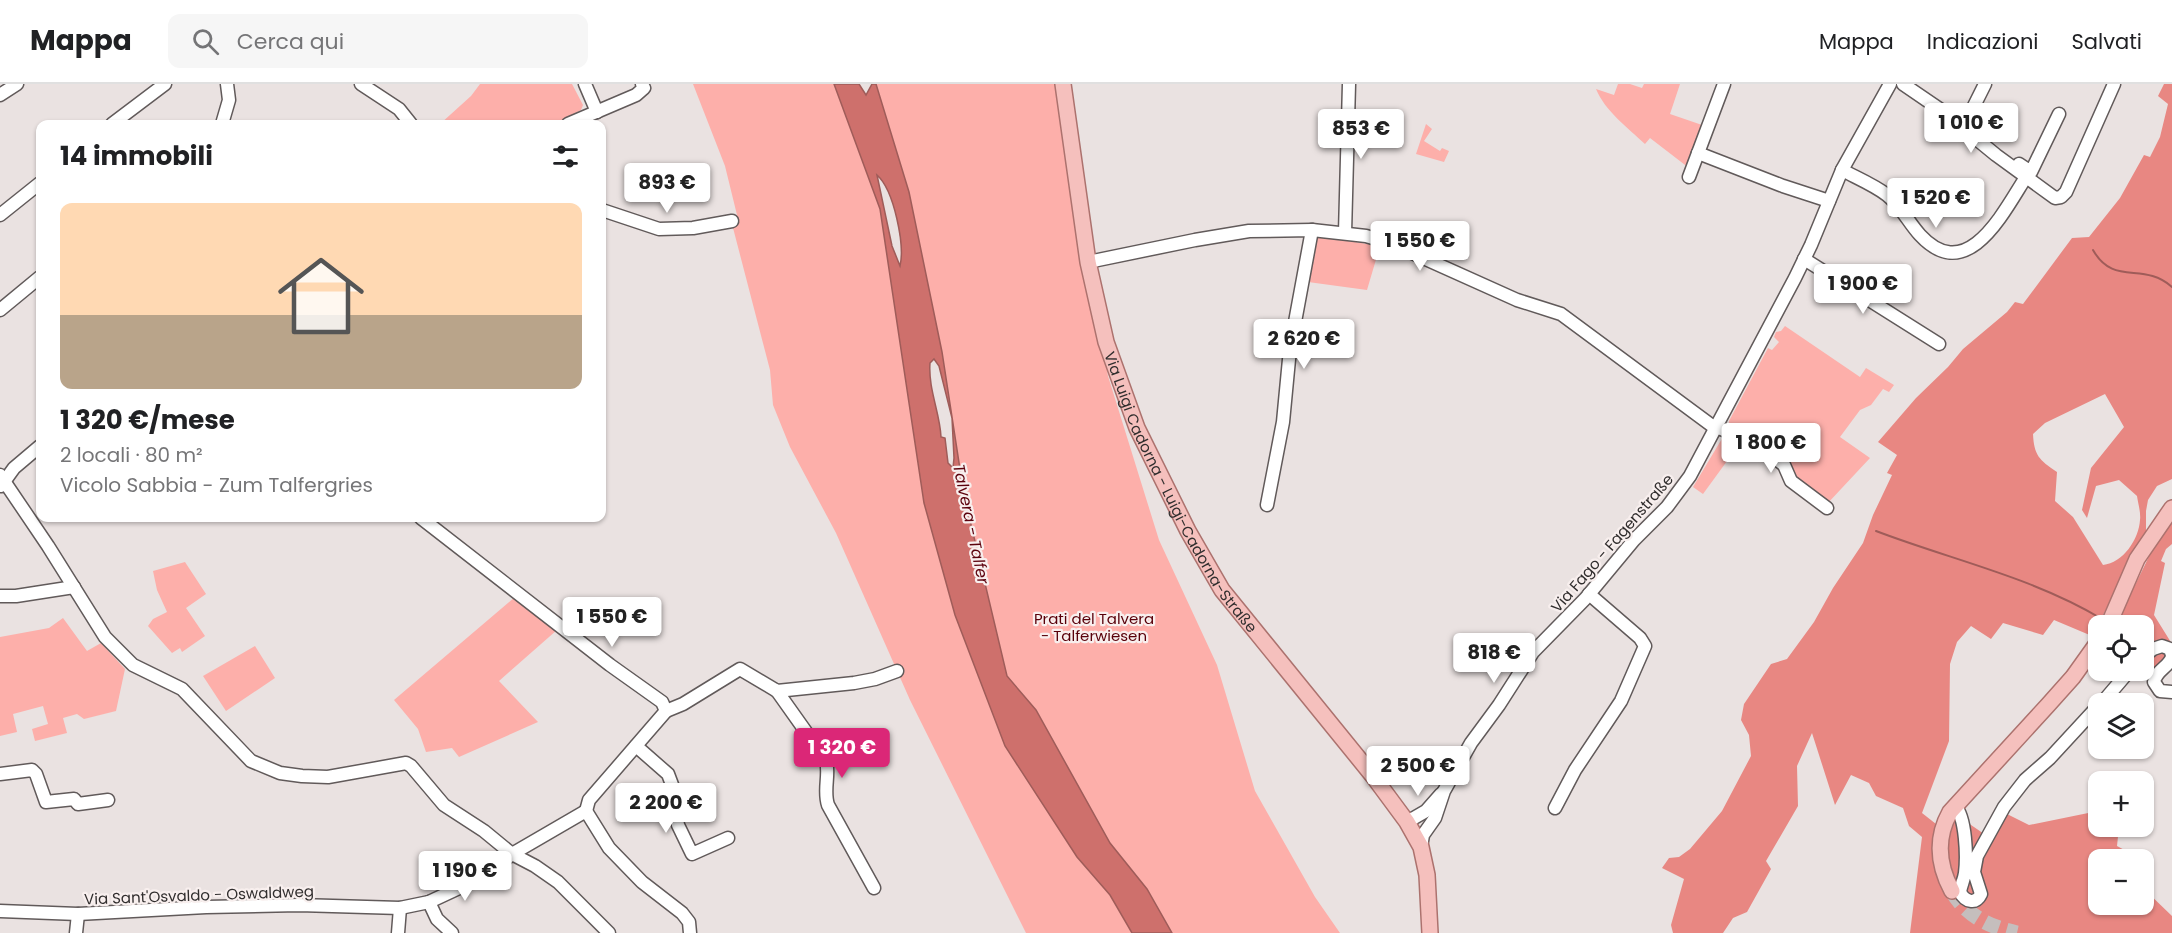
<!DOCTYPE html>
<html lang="it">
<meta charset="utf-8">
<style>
body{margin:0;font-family:Poppins,sans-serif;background:#f6f6f6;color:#202124;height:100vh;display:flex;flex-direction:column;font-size:22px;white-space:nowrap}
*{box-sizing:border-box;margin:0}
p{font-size:20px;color:#757577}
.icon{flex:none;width:33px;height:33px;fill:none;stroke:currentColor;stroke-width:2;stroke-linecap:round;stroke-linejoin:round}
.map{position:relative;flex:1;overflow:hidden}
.side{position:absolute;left:36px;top:36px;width:570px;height:402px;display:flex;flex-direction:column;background:#fff;border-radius:12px;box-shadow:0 2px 4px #0004}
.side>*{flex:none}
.buttons{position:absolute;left:2088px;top:531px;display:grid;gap:12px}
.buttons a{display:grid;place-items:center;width:66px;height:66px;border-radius:12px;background:#fff;box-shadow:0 2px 4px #0004;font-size:30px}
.price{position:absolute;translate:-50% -51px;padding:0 14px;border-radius:6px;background:#fff;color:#222;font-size:20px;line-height:39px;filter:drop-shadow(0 2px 3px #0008)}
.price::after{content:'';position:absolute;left:50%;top:36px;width:18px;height:14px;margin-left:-9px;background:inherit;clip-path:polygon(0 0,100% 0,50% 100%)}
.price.active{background:#db2777;color:#fff}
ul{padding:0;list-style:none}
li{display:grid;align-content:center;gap:12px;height:318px;padding:0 24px}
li+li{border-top:2px solid #e0e0e0}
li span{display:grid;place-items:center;height:186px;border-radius:12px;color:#555}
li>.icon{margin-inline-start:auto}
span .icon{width:108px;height:108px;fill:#fffc;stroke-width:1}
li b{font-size:26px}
h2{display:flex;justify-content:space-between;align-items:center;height:72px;padding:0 24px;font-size:26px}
header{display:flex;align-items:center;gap:36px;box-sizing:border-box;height:84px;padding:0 30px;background:#fff;border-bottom:2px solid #e0e0e0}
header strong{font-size:28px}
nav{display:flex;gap:33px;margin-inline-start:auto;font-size:21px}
.search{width:420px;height:54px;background:#f6f6f6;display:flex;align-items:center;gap:15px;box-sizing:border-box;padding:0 21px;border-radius:12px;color:#757577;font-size:22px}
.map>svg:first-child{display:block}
.green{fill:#fdafaa}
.forest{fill:#e88782;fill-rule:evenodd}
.water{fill:#ce706c;stroke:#9f5c59;stroke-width:1.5;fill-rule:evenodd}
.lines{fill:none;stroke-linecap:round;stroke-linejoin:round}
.stream{stroke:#9f5c59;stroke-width:2}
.major-tunnel{stroke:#c5bebd;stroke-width:15;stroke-dasharray:15 8;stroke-linecap:butt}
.minor-casing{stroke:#615a5a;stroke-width:15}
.major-casing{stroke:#ac726e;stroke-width:18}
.minor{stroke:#fff;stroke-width:12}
.major{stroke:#f5c0bd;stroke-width:15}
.labels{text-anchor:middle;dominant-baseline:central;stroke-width:4.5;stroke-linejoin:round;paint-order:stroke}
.street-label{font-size:15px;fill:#312e2e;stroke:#f8efee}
.park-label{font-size:15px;fill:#59000a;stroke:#f8efee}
.water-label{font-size:16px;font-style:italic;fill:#5d030e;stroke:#f8efee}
</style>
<header>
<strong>Mappa</strong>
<div class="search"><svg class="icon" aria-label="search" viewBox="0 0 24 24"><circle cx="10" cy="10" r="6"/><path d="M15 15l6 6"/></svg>Cerca qui</div>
<nav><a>Mappa</a><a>Indicazioni</a><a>Salvati</a></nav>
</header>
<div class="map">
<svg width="2172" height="849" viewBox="0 0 2172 849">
<rect width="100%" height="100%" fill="#eae2e1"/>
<g class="green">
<path d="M480 0H572L583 21 581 26 554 40H440L471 12Z"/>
<path d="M693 0H834L880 125 924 419 955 531 1005 662 1077 773 1110 811 1132 849H1026L910 616 836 449 790 363 773 321 770 286 732 140 737 131 725 82Z"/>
<path d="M876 0H1060L1108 292 1159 456 1217 581 1255 707 1315 813 1340 849H1172L1147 805 1110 759 1036 626 1007 592 964 411 942 268 909 108Z"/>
<path d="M1618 0H1630L1642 4 1644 0H1680L1670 30 1705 42 1689 84 1650 54 1645 60C1628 44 1605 27 1596 5L1614 11Z"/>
<path d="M1426 40 1432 45 1424 57 1440 67 1442 64 1449 67 1444 78 1416 70Z"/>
<path d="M1317 149 1341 154 1342 156 1380 162 1367 206 1308 198Z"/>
<path d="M1785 242 1860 293 1866 284 1894 301 1889 308 1883 305 1871 321 1860 326 1840 353 1870 374 1827 420 1729 343V337L1768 264 1772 266 1779 258 1774 253 1776 248 1781 247Z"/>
<path d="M1723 353 1738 362 1703 410 1693 403Z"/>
<path d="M185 478 206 510 186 524 205 552 182 568 180 564 172 569 148 542 153 535 167 528 157 506 153 487Z"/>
<path d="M515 513 557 546 499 597 538 638 459 673 452 664 426 668 418 645 394 616Z"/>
<path d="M63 534 87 567 101 559 125 585 116 627 84 635 77 630 63 634 67 649 35 657 32 645 48 640 43 622 13 630 17 648 0 652V553L49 544Z"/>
<path d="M255 562 275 594 226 627 203 592Z"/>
</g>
<g class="forest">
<path d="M2164 0H2172V395L2157 402 2148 416 2146 427V449L2092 552 2054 536 2043 551 2003 539 1991 555 1971 542 1957 558 1950 580 1949 657 1922 729 1936 740 1955 730 1990 754 2007 730 2029 741 2098 727V742L2119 743 2117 762 2141 775 2098 776V820H2144V805L2172 832V849H1910L1922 753 1909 742 1903 724 1876 712 1869 699 1851 691 1835 721 1812 649 1797 682 1798 722 1766 777 1771 785 1747 828 1733 834 1723 849H1673L1671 841 1684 795 1662 784 1669 774 1679 773 1690 765 1722 727 1751 672 1749 651 1741 636 1744 620 1771 580 1787 575 1814 538 1833 504 1863 459 1873 431 1892 391 1887 389 1897 371 1878 358 1916 314 1948 283 1963 265 2007 228 2015 218 2023 220 2072 154 2089 153 2120 114 2144 71 2150 73 2160 53 2168 20 2158 12ZM2105 310 2124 343 2091 384 2082 426 2087 434 2096 402 2119 396 2137 412C2138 419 2141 429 2140 436 2139 455 2123 479 2103 481L2073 433 2055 417 2057 388C2039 376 2034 371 2033 350L2045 339Z"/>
<path d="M2172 434V460L2166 465 2161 477 2165 479 2154 531 2172 560V567L2148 589 2138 587 2144 586V542H2115L2160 450Z"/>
</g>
<path class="water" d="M834 0H859L866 11 872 0H876L909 108 942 268 964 411 1007 592 1036 626 1110 759 1147 805 1172 849H1132L1110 811 1077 773 1005 662 955 531 924 419 880 125ZM877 91C894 106 905 161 900 182L892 162ZM934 275 939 282 952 334 954 374 953 384 948 379 945 354 941 353C940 329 928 305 930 279Z"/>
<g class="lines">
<g class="stream">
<path d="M2093 166C2114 203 2143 177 2172 203"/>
<path d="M1876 447C1952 476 2032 493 2102 535"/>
</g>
<path class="major-tunnel" d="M1952 807C1966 832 1990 843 2017 849"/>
<g class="minor-casing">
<g id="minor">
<path d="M361 0 399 25 411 40"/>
<path d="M585 0 597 28"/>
<path d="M1903 0 1941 26 1996 71 2055 114 2061 113 2066 108 2114 0"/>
<path d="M0 11 17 0"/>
<path d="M112 40 165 0"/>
<path d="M222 40 229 16 227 0"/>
<path d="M568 40 636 11 644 4 642 0"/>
<path d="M1963 44 1985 0"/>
<path d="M1698 69 1783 102 1829 117"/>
<path d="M2019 80 2031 88 2059 30"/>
<path d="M1842 86C1857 94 1874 101 1887 111 1900 121 1909 139 1920 151 1967 202 2003 129 2026 93"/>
<path d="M1689 93 1724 0"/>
<path d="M602 126 659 145 693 144 732 137"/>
<path d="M0 131 40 99"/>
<path d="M1345 149 1349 0"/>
<path d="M1804 175 1939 260"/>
<path d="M1088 178 1195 156 1249 147 1312 146 1366 152 1390 159 1517 216 1561 230 1711 341 1726 347 1760 367 1770 370 1784 381 1791 397 1827 424"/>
<path d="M0 226 40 193"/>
<path d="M0 391 48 462 105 553 133 581 182 605 251 677 280 689 302 692 328 693 406 679 411 682 444 721 484 747 512 770 535 782 558 798 609 849"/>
<path d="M1 402 14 384 40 362"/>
<path d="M1267 421 1283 338 1290 265 1312 146"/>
<path d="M421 434 610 581 662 618 666 627 589 716 586 727"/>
<path d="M0 512H16L74 503"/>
<path d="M2144 572 2153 565 2162 562 2170 565 2172 571"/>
<path d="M2172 573C2168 584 2156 586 2154 598L2160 607 2172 608"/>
<path d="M777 607 826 676C830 691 823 706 828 721L874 804"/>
<path d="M2101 620 2130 586"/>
<path d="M666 627 683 620 740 585 777 607 854 599 875 595 897 587"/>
<path d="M636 662 668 690 677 714 676 727 678 741 692 770 728 754"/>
<path d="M0 690 32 686 36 690 46 718 74 715 78 720 108 716"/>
<path d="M1955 722C1966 733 1967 773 1965 789 1964 796 1961 801 1960 808 1965 818 1976 821 1981 810L1974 788 1977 772 2004 723 2025 696 2050 674 2098 622"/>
<path d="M1555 724 1575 686 1621 617 1645 562 1640 554 1589 510"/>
<path d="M586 727 609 764 642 798 682 829 689 838 690 849"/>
<path d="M1407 738 1426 727 1441 710"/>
<path d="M1421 763 1423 751 1435 734 1444 707 1471 659 1499 621 1533 568 1585 515 1634 456 1667 423 1690 392 1795 194 1811 161 1842 86 1890 0"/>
<path d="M429 818 437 835 452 849"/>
<path d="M0 827 78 830 206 823 299 821 400 824 429 818 459 804 491 787 512 770 586 727"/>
<path d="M76 849 78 830"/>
<path d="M398 849 400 824"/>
</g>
</g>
<g class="major-casing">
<g id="major">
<path id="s1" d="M1063 0 1088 178 1106 258 1137 344 1188 447 1222 506 1373 692 1407 738 1421 763 1427 791 1430 849"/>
<path d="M2108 542 2137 475 2172 424"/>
<path d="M1952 807C1938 781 1935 755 1950 728L2048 621 2073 593 2098 558"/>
</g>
</g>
<use href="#minor" class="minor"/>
<use href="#major" class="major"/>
</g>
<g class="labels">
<g class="street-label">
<text stroke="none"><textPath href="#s1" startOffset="430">Via Luigi Cadorna - Luigi-Cadorna-Straße</textPath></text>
<text transform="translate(1612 459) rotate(-49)">Via Fago - Fagenstraße</text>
<text transform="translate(199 811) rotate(-2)">Via Sant'Osvaldo - Oswaldweg</text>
</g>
<g class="park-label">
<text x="1094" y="534">Prati del Talvera<tspan x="1094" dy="17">- Talferwiesen</tspan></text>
</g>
<g class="water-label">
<text transform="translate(971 440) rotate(78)">Talvera - Talfer</text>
</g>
</g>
</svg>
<div class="buttons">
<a><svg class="icon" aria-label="locate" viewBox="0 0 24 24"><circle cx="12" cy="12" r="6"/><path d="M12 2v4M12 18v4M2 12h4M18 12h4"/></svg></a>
<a><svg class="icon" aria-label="layers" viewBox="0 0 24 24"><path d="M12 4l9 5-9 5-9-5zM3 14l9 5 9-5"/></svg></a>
<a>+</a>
<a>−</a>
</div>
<b class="price" style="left:1971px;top:70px">1 010 €</b>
<b class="price" style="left:1361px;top:76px">853 €</b>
<b class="price" style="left:667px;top:130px">893 €</b>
<b class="price" style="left:1936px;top:145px">1 520 €</b>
<b class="price" style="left:1420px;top:188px">1 550 €</b>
<b class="price" style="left:1863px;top:231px">1 900 €</b>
<b class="price" style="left:1304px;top:286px">2 620 €</b>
<b class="price" style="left:1771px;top:390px">1 800 €</b>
<b class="price" style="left:612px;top:564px">1 550 €</b>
<b class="price" style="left:1494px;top:600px">818 €</b>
<b class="price active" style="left:842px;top:695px">1 320 €</b>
<b class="price" style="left:1418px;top:713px">2 500 €</b>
<b class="price" style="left:666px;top:750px">2 200 €</b>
<b class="price" style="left:465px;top:818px">1 190 €</b>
<section class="side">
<h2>14 immobili<svg class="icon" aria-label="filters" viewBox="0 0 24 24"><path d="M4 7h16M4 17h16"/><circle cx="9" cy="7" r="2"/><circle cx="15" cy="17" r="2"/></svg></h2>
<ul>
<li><span style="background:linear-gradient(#ffd9b3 60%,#b9a48a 0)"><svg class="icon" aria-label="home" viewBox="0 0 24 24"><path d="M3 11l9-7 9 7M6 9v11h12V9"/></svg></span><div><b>1 320 €/mese</b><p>2 locali · 80 m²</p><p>Vicolo Sabbia - Zum Talfergries</p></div></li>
</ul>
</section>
</div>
